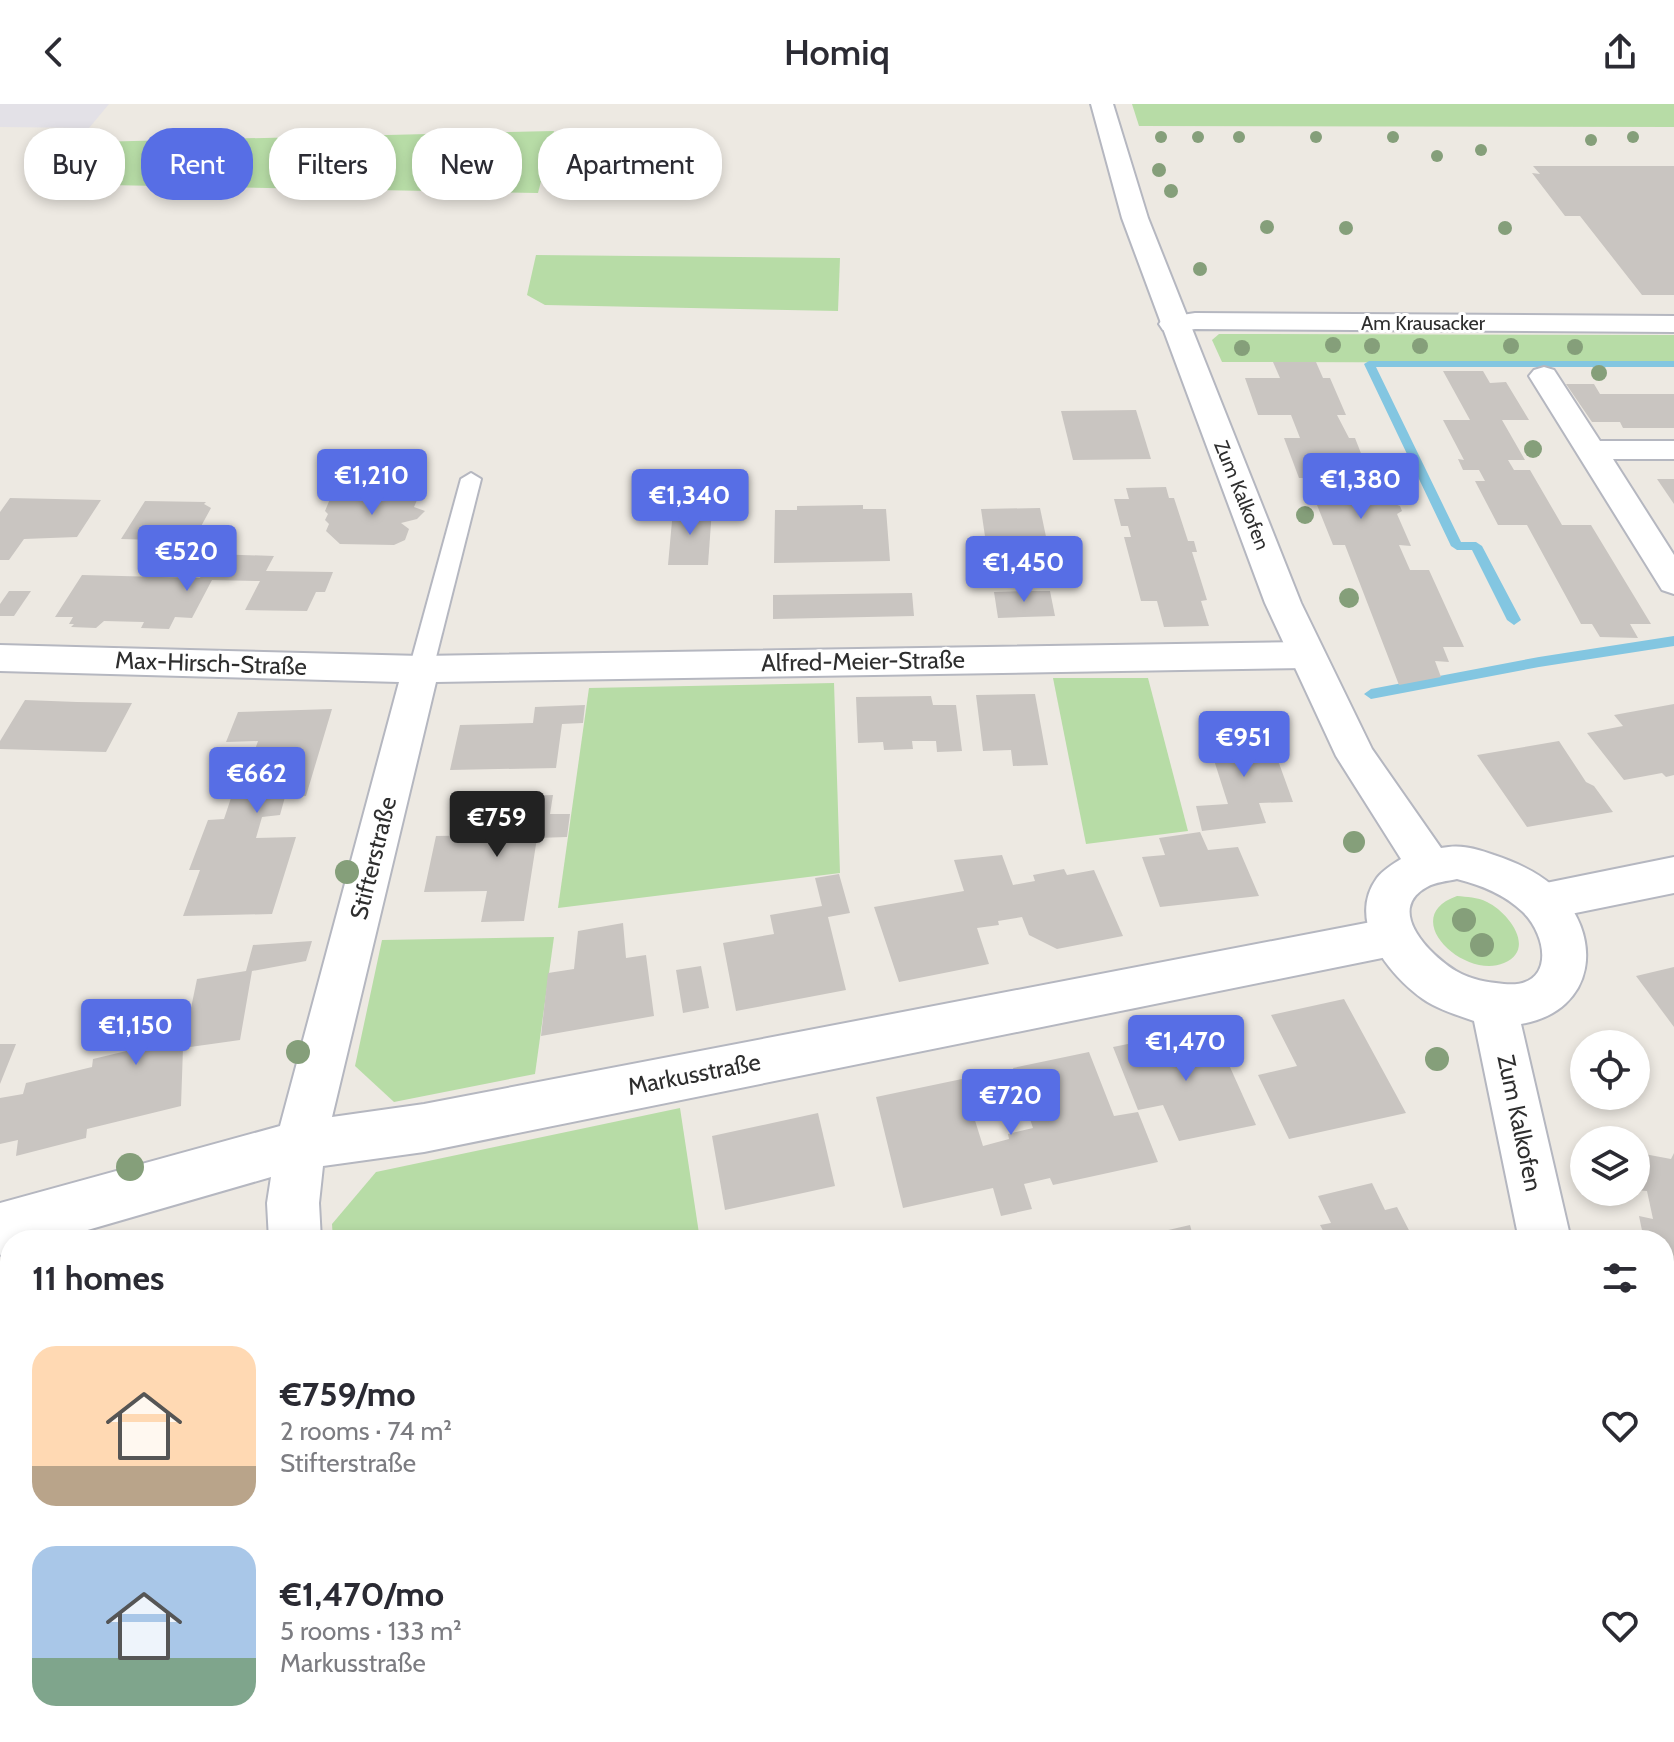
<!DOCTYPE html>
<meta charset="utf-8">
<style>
body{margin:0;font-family:Cabin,sans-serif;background:#f7f7f7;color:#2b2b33;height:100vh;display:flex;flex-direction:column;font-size:30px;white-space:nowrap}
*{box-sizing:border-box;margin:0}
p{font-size:26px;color:#7c7c81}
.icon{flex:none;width:44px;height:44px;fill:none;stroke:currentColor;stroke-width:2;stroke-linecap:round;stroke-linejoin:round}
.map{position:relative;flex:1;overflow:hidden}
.sheet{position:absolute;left:0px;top:1126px;width:1674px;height:512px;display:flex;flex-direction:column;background:#fff;border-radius:32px 32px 0 0;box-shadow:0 4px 12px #0003}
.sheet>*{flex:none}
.hud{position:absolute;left:24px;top:24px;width:800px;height:72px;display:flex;gap:16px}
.fabs{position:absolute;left:1570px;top:926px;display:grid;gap:16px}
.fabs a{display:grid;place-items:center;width:80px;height:80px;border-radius:50%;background:#fff;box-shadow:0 4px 12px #0003;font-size:40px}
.price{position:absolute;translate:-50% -68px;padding:0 18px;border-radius:8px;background:#576ee5;color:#fff;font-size:26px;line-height:52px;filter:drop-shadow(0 2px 4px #0008)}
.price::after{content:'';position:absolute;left:50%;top:48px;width:24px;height:18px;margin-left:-12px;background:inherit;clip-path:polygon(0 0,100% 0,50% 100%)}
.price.active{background:#222;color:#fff}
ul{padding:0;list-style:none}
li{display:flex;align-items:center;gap:24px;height:200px;padding:0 32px}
li span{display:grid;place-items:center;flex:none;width:224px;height:160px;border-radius:24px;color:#555}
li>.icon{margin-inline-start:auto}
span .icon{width:96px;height:96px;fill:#fffc;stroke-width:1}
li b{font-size:34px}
h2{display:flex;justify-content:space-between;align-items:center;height:96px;padding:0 32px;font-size:34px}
.pill{padding:0 28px;border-radius:32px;background:#fff;box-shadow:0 4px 12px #0003;font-size:28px;line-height:72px}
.pill.active{background:#576ee5;color:#fff}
header{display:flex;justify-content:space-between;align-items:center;height:104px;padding:0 32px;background:#fff;font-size:36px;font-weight:600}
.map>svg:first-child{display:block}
.industrial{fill:#e3e1e7}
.green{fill:#b7dca6}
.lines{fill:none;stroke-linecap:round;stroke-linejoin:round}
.stream{fill:#83c6e1;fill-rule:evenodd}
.building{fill:#c9c5c1}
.service-casing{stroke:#b5b7c0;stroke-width:4}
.minor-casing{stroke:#b5b7c0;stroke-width:4}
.tertiary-casing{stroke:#b5b7c0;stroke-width:4}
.service{fill:#fff;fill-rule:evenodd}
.minor{fill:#fff;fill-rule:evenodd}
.tertiary{fill:#fff;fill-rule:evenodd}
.tree{fill:#859f7a}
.labels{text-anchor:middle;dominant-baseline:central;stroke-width:6;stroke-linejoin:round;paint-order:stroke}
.far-street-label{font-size:20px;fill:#2e2e2e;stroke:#fff}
.street-label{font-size:24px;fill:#2e2e2e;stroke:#fff}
</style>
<header><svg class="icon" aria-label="back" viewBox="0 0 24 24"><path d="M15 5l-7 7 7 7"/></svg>Homiq<svg class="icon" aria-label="share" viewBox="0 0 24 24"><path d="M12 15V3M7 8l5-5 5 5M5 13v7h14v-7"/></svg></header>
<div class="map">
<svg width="1674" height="1638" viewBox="0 0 1674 1638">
<rect width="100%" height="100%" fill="#ede9e2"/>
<path class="industrial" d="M0 0H109L89 24 0 23Z"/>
<g class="green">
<path d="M1132 0H1674V23L1139 22Z"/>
<path d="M554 27 538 89 52 80 93 38Z"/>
<path d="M536 151 840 154 838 207 545 201 527 191Z"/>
<path d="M1219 230 1674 231V259L1222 258 1212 236Z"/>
<path d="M1053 574H1148L1188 727 1086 740Z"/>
<path d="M834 579 840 769 558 804 589 584Z"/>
<path d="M1457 792C1467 793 1477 793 1487 798 1508 808 1537 845 1504 859 1464 876 1397 813 1457 792Z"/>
<path d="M554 833 535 970 394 998 355 962 382 836Z"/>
<path d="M680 1004 700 1136H333L332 1120 376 1068Z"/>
</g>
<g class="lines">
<g class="stream">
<path d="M1674 257V263H1376L1461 438H1476L1482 442 1521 516 1514 521 1507 516 1472 446H1457L1451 442 1364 260 1369 257Z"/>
<path d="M1674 532V542L1539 563 1371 595 1364 590 1371 585 1539 553Z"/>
</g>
</g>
<g class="building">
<path d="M651 29 678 30 676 37H649Z"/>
<path d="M1533 62H1674V191H1642L1580 112H1565L1532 69 1540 70Z"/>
<path d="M1273 258H1316L1323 274H1330L1346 311H1337L1349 334H1355L1375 385 1386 386 1392 399 1400 402 1402 407 1397 410 1411 442 1399 441 1410 466H1429L1464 543H1443L1449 558 1435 557 1441 573 1399 581 1345 441H1333L1315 396H1356L1352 386 1323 385 1319 374H1299L1284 334H1300L1291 311H1258L1245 274H1280Z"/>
<path d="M1443 267H1483L1490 279 1506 278 1529 316H1502L1525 356H1508L1514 366H1530L1562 421H1591L1651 520H1630L1638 534 1600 533 1592 520H1581L1527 421H1498L1475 377H1485L1479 366H1463L1458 355 1464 356 1443 316H1470Z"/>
<path d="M1566 280H1594L1600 290H1674V324H1623L1620 318H1592Z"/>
<path d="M1136 306 1151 355 1073 356 1061 307Z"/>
<path d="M1657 375H1674V400Z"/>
<path d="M1166 383 1169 394H1174L1188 437H1194L1197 448H1192L1207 496 1201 497 1209 522 1164 523 1157 497H1141L1124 433H1131L1128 422H1121L1114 395H1129L1126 384Z"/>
<path d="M361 387 420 389 414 403 425 407 417 415 401 419 409 425 405 436 394 441 340 440 326 427 329 420 325 416 328 410 325 407 330 395Z"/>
<path d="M10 394 101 396 77 433 24 435 9 456H0V408Z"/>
<path d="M145 397 206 398 204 400 211 404 193 437 121 435Z"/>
<path d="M863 401V405H886L890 457 774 459 775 406H797V402Z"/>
<path d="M1040 404 1049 447 987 446 981 405Z"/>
<path d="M712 405 708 461H668L673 406Z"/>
<path d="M213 450 274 452 266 467 333 468 325 488H316L307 507 245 506 260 477 212 476 192 514 175 513 169 525 141 524 144 518 104 517 96 524 71 523 74 520H69L73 513H55L82 471 200 474Z"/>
<path d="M9 487H31L14 512H0V500Z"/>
<path d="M1031 487H1050L1055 512 998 514 994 488Z"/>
<path d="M912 489 914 512 773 515V491Z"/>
<path d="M1035 590 1048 661 1013 662 1011 646 983 647 976 591Z"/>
<path d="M931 592 933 601H956L962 647 937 648 936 637H912L913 645 884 646 883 638 858 639 856 593Z"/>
<path d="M25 596 77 598 132 599 106 648 0 645V637Z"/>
<path d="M1674 600V671L1666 673 1662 669 1624 676 1587 629 1623 622 1614 611Z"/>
<path d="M585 601 583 619 562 620 556 664 450 666 460 621 533 619 535 603Z"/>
<path d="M332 605 306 692 285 693 280 711 262 713 256 734 296 733 272 810 183 812 200 766H189L208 716 224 715 231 694H238L258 637 226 638 238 608Z"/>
<path d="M1267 626 1293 698 1259 699 1266 719 1202 727 1196 702 1228 700 1205 628Z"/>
<path d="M1559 637 1586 678 1594 682 1613 708 1527 723 1477 651Z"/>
<path d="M553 691 550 710H570L567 733 537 734 524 817 481 818 487 787 424 788 436 732 498 731 502 711H515L518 692Z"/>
<path d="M1200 728 1208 746 1238 743 1259 792 1160 803 1142 753 1165 751 1159 734Z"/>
<path d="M1002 751 1013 781 1035 777 1033 771 1064 765 1067 771 1094 766 1123 832 1057 845 1029 831 1022 813 998 817 999 821 977 824 989 860 899 878 874 803 964 787 954 756Z"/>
<path d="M839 770 850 809 828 813 846 886 736 907 723 839 774 830 770 811 822 802 815 774Z"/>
<path d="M623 819 626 854 646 851 654 912 541 932 548 869 574 865 578 827Z"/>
<path d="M312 837 306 857 252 867 240 936 183 944 181 1002 87 1025 86 1034 16 1052 18 1036 0 1040V994L23 990 26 979 92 963 93 955 185 933 197 875 246 867 253 841Z"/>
<path d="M701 862 709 904 683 909 676 866Z"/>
<path d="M1674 863V923L1636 872Z"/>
<path d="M1344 895 1406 1009 1289 1035 1258 971 1297 962 1271 911Z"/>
<path d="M1212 923 1256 1021 1179 1037 1163 1001 1138 1006 1113 943Z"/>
<path d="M0 940H16L0 980Z"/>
<path d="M1089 948 1114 1012 1138 1008 1158 1058 1053 1081 1050 1074 1024 1080 1032 1105 1001 1112 993 1084 903 1104 876 993 962 975 983 1042 1009 1035 1008 1030 1033 1024 1013 964Z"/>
<path d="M818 1009 835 1082 725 1106 712 1032Z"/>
<path d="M1639 1049 1671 1055 1674 1049V1158L1664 1156V1136H1644L1639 1112 1653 1115 1647 1087 1636 1086V1061L1642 1062Z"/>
<path d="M1372 1079 1385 1106 1397 1103 1414 1136H1328L1320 1121 1331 1119 1318 1092Z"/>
<path d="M1190 1121 1194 1136H1136L1164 1127Z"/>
<path d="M10 1208V1349L1 1352 5 1304 0 1305V1211Z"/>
<path d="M10 1491V1587L0 1590V1494Z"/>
<path d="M136 1628H208V1638H108Z"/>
<path d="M439 1628H508L484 1638H440Z"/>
<path d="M1110 1628H1221L1224 1638H1113Z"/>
<path d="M1267 1628H1306L1309 1638H1270Z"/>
<path d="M1458 1628H1529V1629L1500 1638H1462Z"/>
</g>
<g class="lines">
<g class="service-casing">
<path id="service" d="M471 369 481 375 433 565 429 571 421 574 413 571 409 565 461 375Z"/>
</g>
<g class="minor-casing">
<g id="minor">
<path d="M1195 209 1674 212V228L1195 225 1173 228 1163 226 1159 220 1163 214Z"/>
<path d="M1544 263 1554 266 1600 337H1674V355H1613L1674 451V490L1662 486 1529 272 1534 266Z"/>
<path d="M1306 538 1319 542 1324 551 1319 560 1306 564 436 578 332 1013 424 1000 1392 814 1408 820 1414 833 1408 846 1392 852 424 1048 323 1062 319 1099 321 1136H269L267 1099 271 1073 53 1136H10V1148L0 1151V1099L280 1022 399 578 0 567V541L421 552Z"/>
<path d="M1674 753V789L1541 816 1526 811 1519 798 1526 785 1541 780Z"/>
<path d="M289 1628H355L356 1638H290Z"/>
</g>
</g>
<g class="tertiary-casing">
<g id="tertiary">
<path d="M1091 0H1113L1148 114 1301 499 1372 645 1441 744C1460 740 1475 744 1494 751 1515 758 1536 767 1553 782 1605 830 1597 907 1521 920L1571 1136H1519L1474 917C1457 911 1437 905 1423 895 1388 870 1346 817 1377 774 1382 767 1393 760 1401 755L1336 652 1265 499 1122 114ZM1457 775C1481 781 1504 790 1523 808 1549 834 1554 885 1504 880 1487 878 1471 876 1456 867 1431 852 1384 806 1427 783 1435 778 1448 777 1457 775Z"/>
<path d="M1664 1599 1674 1604V1638H1623L1621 1628H1664Z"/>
</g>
</g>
<use href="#service" class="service"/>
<use href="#minor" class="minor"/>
<use href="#tertiary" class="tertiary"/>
</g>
<g class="tree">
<circle cx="1161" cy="33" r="6"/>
<circle cx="1198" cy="33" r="6"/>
<circle cx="1239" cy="33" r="6"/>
<circle cx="1316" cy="33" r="6"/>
<circle cx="1393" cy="33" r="6"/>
<circle cx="1633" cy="33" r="6"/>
<circle cx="1591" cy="36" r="6"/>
<circle cx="1481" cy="46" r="6"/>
<circle cx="1437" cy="52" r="6"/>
<circle cx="1159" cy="66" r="7"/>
<circle cx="1171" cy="87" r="7"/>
<circle cx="1267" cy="123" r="7"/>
<circle cx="1346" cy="124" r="7"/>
<circle cx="1505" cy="124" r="7"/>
<circle cx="1200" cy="165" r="7"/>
<circle cx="1333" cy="241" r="8"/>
<circle cx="1372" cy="242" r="8"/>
<circle cx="1420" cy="242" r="8"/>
<circle cx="1511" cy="242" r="8"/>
<circle cx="1575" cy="243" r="8"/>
<circle cx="1242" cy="244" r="8"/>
<circle cx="1599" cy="269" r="8"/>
<circle cx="1533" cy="345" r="9"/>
<circle cx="1305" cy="411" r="9"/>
<circle cx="1349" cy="494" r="10"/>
<circle cx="1354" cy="738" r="11"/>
<circle cx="347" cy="768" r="12"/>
<circle cx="1464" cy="816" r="12"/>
<circle cx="1482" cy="841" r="12"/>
<circle cx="298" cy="948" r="12"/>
<circle cx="1437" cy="955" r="12"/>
<circle cx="130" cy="1063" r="14"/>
</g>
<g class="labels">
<g class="far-street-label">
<text x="1423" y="219">Am Krausacker</text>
<text transform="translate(1242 391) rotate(68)">Zum Kalkofen</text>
</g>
<g class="street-label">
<text transform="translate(863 557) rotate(-1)">Alfred-Meier-Straße</text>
<text transform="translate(211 559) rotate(2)">Max-Hirsch-Straße</text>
<text transform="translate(373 754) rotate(-76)">Stifterstraße</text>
<text transform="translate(694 970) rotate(-11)">Markusstraße</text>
<text transform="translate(1520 1019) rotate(78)">Zum Kalkofen</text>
</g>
</g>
</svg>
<div class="fabs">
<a><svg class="icon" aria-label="locate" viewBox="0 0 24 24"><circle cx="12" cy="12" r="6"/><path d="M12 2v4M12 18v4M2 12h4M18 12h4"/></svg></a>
<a><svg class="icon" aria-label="layers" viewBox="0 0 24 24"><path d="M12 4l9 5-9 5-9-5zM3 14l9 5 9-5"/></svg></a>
</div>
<b class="price" style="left:372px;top:413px">€1,210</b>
<b class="price" style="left:1361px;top:417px">€1,380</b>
<b class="price" style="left:690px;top:433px">€1,340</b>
<b class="price" style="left:187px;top:489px">€520</b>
<b class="price" style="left:1024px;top:500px">€1,450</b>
<b class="price" style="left:1244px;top:675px">€951</b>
<b class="price" style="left:257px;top:711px">€662</b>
<b class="price active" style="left:497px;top:755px">€759</b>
<b class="price" style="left:136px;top:963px">€1,150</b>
<b class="price" style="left:1186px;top:979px">€1,470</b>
<b class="price" style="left:1011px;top:1033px">€720</b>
<div class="hud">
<a class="pill">Buy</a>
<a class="pill active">Rent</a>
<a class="pill">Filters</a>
<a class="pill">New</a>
<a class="pill">Apartment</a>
</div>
<section class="sheet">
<h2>11 homes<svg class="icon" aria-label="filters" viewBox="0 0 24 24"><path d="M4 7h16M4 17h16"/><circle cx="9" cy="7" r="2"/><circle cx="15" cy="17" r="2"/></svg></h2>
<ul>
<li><span style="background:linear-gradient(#ffd9b3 75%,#b9a48a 0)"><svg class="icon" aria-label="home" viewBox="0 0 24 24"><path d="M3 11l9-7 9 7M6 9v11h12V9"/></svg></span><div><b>€759/mo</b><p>2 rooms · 74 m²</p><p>Stifterstraße</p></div><svg class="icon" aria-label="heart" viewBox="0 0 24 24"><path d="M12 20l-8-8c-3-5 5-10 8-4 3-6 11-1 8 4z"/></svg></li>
<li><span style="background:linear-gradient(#a9c7e8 70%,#7fa58c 0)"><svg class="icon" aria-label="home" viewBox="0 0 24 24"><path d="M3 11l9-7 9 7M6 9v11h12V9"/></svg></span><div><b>€1,470/mo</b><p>5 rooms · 133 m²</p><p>Markusstraße</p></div><svg class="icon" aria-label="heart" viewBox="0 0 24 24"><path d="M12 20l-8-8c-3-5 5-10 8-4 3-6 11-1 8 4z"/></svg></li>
</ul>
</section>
</div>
